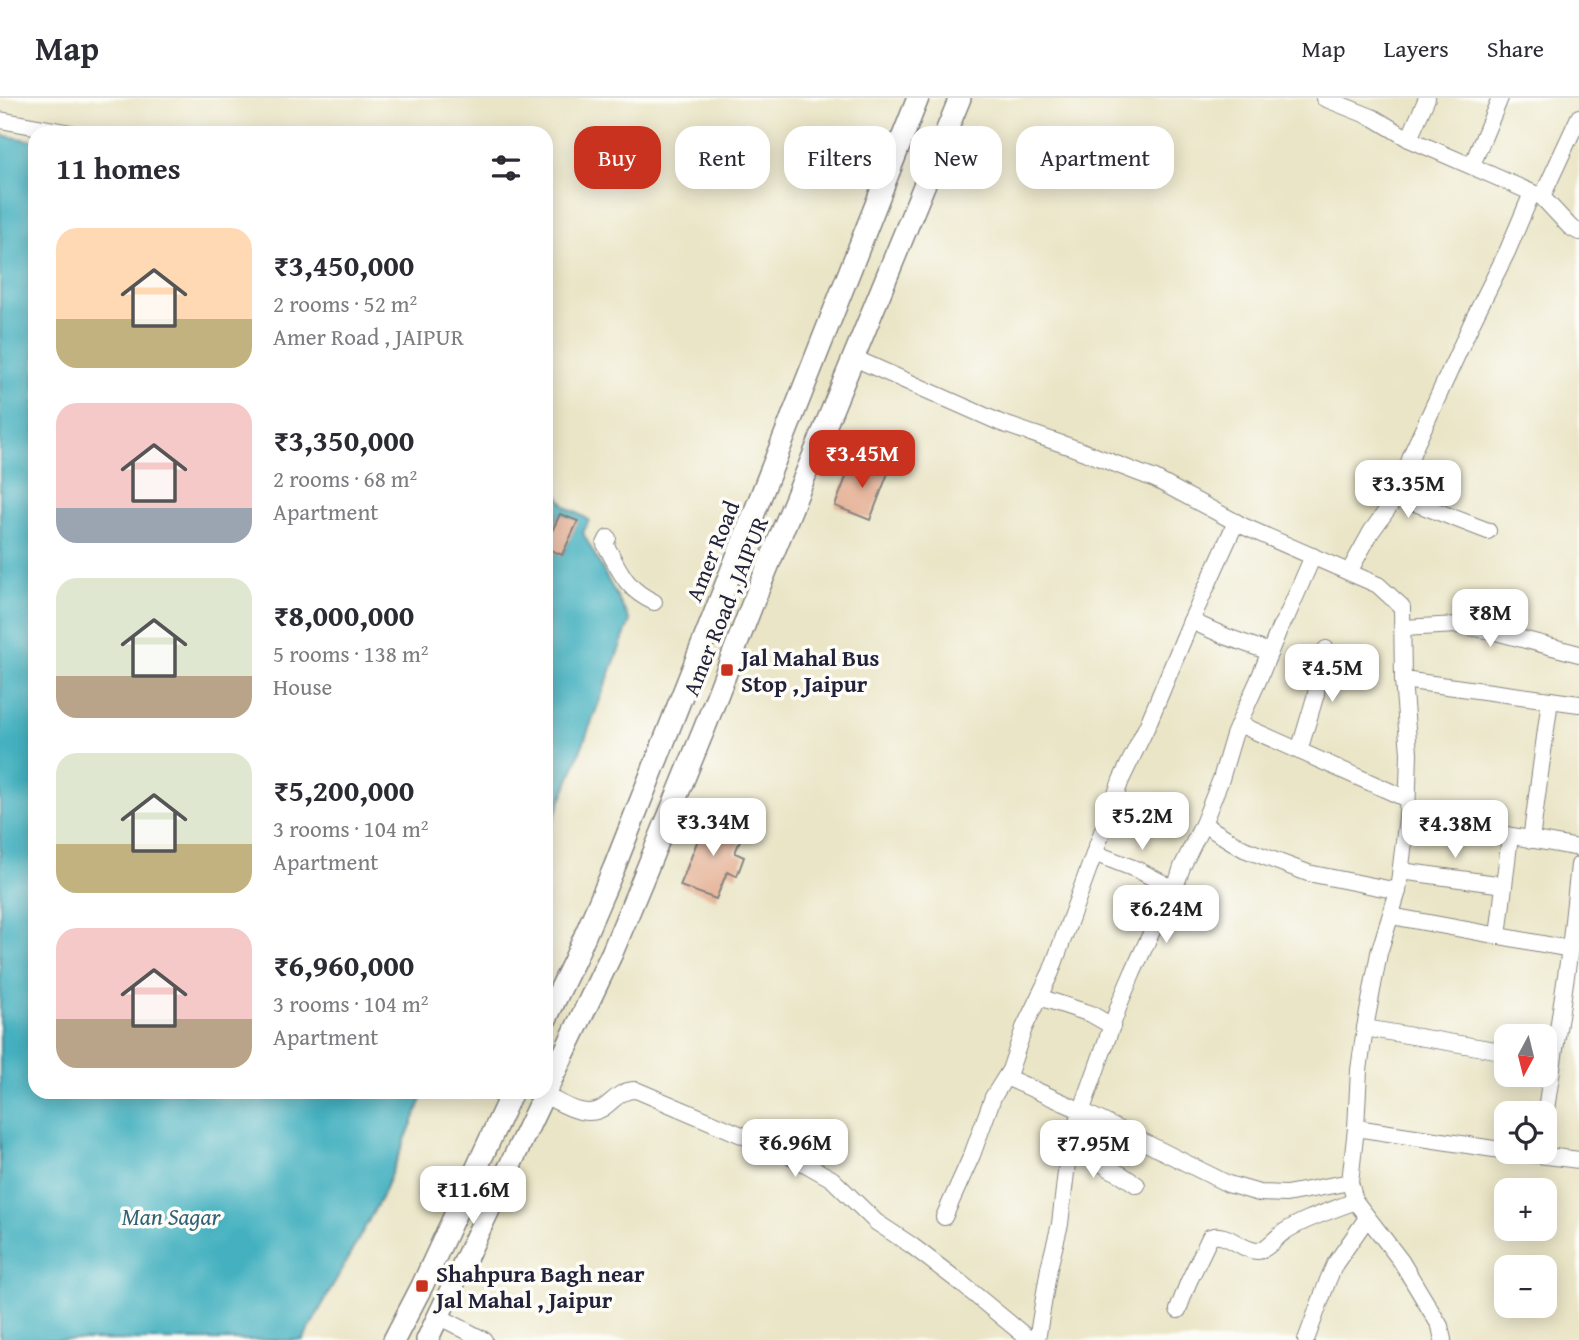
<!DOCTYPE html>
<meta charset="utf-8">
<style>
body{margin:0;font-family:"Gentium Book Plus",serif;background:#f2f2f3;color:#2b2b33;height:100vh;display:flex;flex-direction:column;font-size:26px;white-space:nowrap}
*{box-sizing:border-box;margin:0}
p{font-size:23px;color:#7c7c81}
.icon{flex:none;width:38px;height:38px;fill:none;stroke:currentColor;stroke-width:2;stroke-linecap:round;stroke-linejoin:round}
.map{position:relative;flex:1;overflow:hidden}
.drawer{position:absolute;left:28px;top:28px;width:525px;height:973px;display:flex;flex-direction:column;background:#fff;border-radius:21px;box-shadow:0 4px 18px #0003}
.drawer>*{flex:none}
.banner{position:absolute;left:574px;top:28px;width:665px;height:63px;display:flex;gap:14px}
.needle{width:46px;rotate:187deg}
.controls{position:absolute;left:1494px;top:926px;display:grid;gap:14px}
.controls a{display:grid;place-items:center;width:63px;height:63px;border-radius:14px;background:#fff;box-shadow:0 4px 18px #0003;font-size:35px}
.price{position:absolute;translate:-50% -60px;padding:0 16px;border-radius:14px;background:#fff;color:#222;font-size:23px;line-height:46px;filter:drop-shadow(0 2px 4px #0008)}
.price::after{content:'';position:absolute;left:50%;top:42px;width:21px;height:16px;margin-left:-10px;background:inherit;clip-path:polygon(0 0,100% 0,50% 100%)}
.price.on{background:#c8321e;color:#fff}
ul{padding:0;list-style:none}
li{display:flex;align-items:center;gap:21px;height:175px;padding:0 28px}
li span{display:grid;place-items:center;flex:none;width:196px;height:140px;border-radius:21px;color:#555}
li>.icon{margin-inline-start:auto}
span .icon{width:84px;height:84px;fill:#fffc;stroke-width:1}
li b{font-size:30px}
h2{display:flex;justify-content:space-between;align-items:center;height:84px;padding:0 28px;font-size:30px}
.tag{padding:0 24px;border-radius:21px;background:#fff;box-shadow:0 4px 18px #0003;font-size:24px;line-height:63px}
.tag.on{background:#c8321e;color:#fff}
header{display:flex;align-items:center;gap:42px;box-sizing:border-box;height:98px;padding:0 35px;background:#fff;border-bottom:2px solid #e1e1e2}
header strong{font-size:33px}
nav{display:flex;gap:38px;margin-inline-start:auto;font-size:24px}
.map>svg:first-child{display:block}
.water{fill:#44b1c0;stroke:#336a7e;stroke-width:2}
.building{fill:#e4ae92}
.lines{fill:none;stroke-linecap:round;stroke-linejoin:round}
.street-casing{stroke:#868480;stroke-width:18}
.secondary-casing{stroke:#868480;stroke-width:24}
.street{stroke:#fff;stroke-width:16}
.secondary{stroke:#fff;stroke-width:21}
.poi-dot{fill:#c8321e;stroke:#fdfcf7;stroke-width:2.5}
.labels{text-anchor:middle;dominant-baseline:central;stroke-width:7;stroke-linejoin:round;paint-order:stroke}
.street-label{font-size:23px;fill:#22223b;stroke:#fdfcf7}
.poi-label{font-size:23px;font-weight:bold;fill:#22223b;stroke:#fdfcf7;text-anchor:start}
.water-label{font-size:24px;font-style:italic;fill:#316277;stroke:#fdfcf7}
</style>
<header>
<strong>Map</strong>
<nav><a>Map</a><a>Layers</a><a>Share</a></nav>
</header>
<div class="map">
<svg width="1579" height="1242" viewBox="0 0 1579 1242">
<rect width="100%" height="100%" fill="#fdfcf7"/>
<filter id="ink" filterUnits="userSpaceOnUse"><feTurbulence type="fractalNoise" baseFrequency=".0143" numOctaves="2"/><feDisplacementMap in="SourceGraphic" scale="14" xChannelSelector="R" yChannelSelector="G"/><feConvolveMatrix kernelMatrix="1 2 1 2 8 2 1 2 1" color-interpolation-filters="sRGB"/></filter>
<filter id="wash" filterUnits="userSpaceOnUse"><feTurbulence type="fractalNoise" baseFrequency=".00686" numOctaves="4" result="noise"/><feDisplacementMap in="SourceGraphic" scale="28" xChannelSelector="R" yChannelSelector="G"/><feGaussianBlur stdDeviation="1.57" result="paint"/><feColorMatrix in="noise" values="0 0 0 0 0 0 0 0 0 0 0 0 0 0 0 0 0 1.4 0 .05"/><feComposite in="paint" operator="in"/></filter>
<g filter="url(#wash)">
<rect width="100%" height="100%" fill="#eae5c6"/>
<g class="water">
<path d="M0 37 35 43V994H425L381 1100 303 1242H0Z"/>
<path d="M546 378 565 408 589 422 583 435 630 523C602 595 576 668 546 739V450L562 457 577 423 560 416 546 446Z"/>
</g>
<g id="blocks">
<g class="building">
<path d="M853 361 888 375 870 422 835 408Z"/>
<path d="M560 416 578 423 562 457 546 450V446Z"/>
<path d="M707 718 744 732 735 755 744 759 737 778 727 774 716 801 680 788Z"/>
</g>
</g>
</g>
<g filter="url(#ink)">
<use href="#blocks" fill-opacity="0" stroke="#868480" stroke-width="2"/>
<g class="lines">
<g class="street-casing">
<g id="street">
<path d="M1324 0 1374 20 1409 41 1542 99 1579 19"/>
<path d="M0 22 71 35"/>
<path d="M1409 41 1427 0"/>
<path d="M1472 67 1500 0"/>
<path d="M1542 99 1570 129 1579 134"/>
<path d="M854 260 1001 325 1074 350 1155 381 1243 428 1378 487 1402 509 1403 582 1409 655 1407 719 1398 793 1379 855 1365 930 1359 972 1356 1030 1350 1084 1355 1103 1401 1163 1440 1228 1443 1242"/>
<path d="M1397 398 1413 353 1474 220 1507 154 1532 95"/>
<path d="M608 440 605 446C620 472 625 491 654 504"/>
<path d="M1349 474 1371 434 1397 398 1488 433"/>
<path d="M1191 523 1227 539 1270 554"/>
<path d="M1403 530 1457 527 1492 533 1579 556"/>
<path d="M1403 582 1579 606"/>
<path d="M1239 626 1407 701"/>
<path d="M1299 653 1316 596 1317 584 1323 570 1326 551"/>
<path d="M1407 719 1579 750"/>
<path d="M1203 726 1244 751 1308 775 1398 793"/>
<path d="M1531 742 1550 602"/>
<path d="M1094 755 1138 772 1172 790"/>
<path d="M1401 773 1504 787"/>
<path d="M1391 818 1570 851"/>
<path d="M1498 838 1510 738"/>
<path d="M1039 899 1091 916 1112 928"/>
<path d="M1365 930 1507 954"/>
<path d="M1006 979 1082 1013 1228 1086 1259 1095 1286 1096 1350 1084"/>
<path d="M544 997C563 1006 588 1024 607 1007 617 999 622 992 636 992L793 1059 832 1081 876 1124 911 1147 962 1186 1030 1242"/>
<path d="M1545 1018 1570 851 1579 767"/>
<path d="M1356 1030 1507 1053"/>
<path d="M1071 1045 1110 1071 1122 1077 1137 1087"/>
<path d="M1513 1054 1539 1057 1540 1054"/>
<path d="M1539 1057 1579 1062"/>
<path d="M944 1119 972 1057 993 999 1010 972 1024 930 1051 874 1121 682 1148 626 1191 523 1236 424"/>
<path d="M1178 1212 1188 1185 1210 1139C1227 1133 1240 1152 1257 1153 1266 1153 1276 1139 1284 1134 1305 1120 1331 1113 1355 1103"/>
<path d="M438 1218 484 1242"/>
<path d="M1037 1242 1049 1170 1060 1126 1069 1048 1121 902 1133 874 1172 790 1177 784 1182 769 1203 726 1221 681 1234 637 1243 616 1258 583 1280 529 1287 518 1313 458"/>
<path d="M1306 1242 1328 1182 1335 1166 1367 1120"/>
</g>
</g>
<g class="secondary-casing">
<g id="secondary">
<path d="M546 921 574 863 614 770 918 0"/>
<path d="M546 993 612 855 642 783 705 629 752 507 960 0"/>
<path d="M394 1242 422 1188 512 994"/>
<path d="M427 1242 545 994"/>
</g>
</g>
<use href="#street" class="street"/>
<use href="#secondary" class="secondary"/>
</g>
</g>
<g class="poi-dot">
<rect x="720" y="565" width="14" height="14" rx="3.5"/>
<rect x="415" y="1181" width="14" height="14" rx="3.5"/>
</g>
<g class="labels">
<g class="street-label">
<text transform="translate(712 453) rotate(-68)">Amer Road</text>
<text transform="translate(725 508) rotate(-68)">Amer Road , JAIPUR</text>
</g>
<g class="poi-label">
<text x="741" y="559">Jal Mahal Bus<tspan x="741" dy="26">Stop , Jaipur</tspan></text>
<text x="436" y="1175">Shahpura Bagh near<tspan x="436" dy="26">Jal Mahal , Jaipur</tspan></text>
</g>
<g class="water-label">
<text x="171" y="1118">Man Sagar</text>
</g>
</g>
</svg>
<div class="controls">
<a><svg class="needle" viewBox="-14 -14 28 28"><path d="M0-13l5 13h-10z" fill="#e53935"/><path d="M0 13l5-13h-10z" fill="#7c7c81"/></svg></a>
<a><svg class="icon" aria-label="locate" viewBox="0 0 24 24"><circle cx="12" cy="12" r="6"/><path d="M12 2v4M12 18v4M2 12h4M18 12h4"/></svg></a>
<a>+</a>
<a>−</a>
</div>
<b class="price on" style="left:862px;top:392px">₹3.45M</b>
<b class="price" style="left:1408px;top:422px">₹3.35M</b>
<b class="price" style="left:1490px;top:551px">₹8M</b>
<b class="price" style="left:1332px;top:606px">₹4.5M</b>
<b class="price" style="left:1142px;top:754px">₹5.2M</b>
<b class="price" style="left:713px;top:760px">₹3.34M</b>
<b class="price" style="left:1455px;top:762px">₹4.38M</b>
<b class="price" style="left:1166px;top:847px">₹6.24M</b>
<b class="price" style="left:795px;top:1081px">₹6.96M</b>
<b class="price" style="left:1093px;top:1082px">₹7.95M</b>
<b class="price" style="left:473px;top:1128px">₹11.6M</b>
<div class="banner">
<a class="tag on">Buy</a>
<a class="tag">Rent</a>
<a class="tag">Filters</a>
<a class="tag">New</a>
<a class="tag">Apartment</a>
</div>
<section class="drawer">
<h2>11 homes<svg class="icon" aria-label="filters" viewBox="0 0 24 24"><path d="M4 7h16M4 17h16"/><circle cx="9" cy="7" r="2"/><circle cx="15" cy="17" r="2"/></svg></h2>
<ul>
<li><span style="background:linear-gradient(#ffd9b3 65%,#c2b280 0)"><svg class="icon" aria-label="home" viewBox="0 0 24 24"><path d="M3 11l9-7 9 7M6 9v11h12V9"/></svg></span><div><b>₹3,450,000</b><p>2 rooms · 52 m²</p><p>Amer Road , JAIPUR</p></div></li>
<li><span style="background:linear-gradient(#f6c9c9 75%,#9aa5b1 0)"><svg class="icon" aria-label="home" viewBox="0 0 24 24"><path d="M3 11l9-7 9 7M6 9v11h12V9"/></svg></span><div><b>₹3,350,000</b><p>2 rooms · 68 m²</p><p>Apartment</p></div></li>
<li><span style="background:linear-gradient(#dfe7d0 70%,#b9a48a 0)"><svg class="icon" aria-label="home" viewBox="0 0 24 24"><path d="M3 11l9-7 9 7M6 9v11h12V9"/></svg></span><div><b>₹8,000,000</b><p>5 rooms · 138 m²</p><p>House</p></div></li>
<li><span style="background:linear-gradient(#dfe7d0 65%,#c2b280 0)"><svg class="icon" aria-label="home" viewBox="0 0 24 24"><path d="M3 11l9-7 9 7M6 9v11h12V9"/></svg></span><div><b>₹5,200,000</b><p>3 rooms · 104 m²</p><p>Apartment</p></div></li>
<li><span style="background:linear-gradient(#f6c9c9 65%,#b9a48a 0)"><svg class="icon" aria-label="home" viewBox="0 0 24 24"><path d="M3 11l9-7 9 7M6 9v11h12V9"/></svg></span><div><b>₹6,960,000</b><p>3 rooms · 104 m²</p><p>Apartment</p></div></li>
</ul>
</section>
</div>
